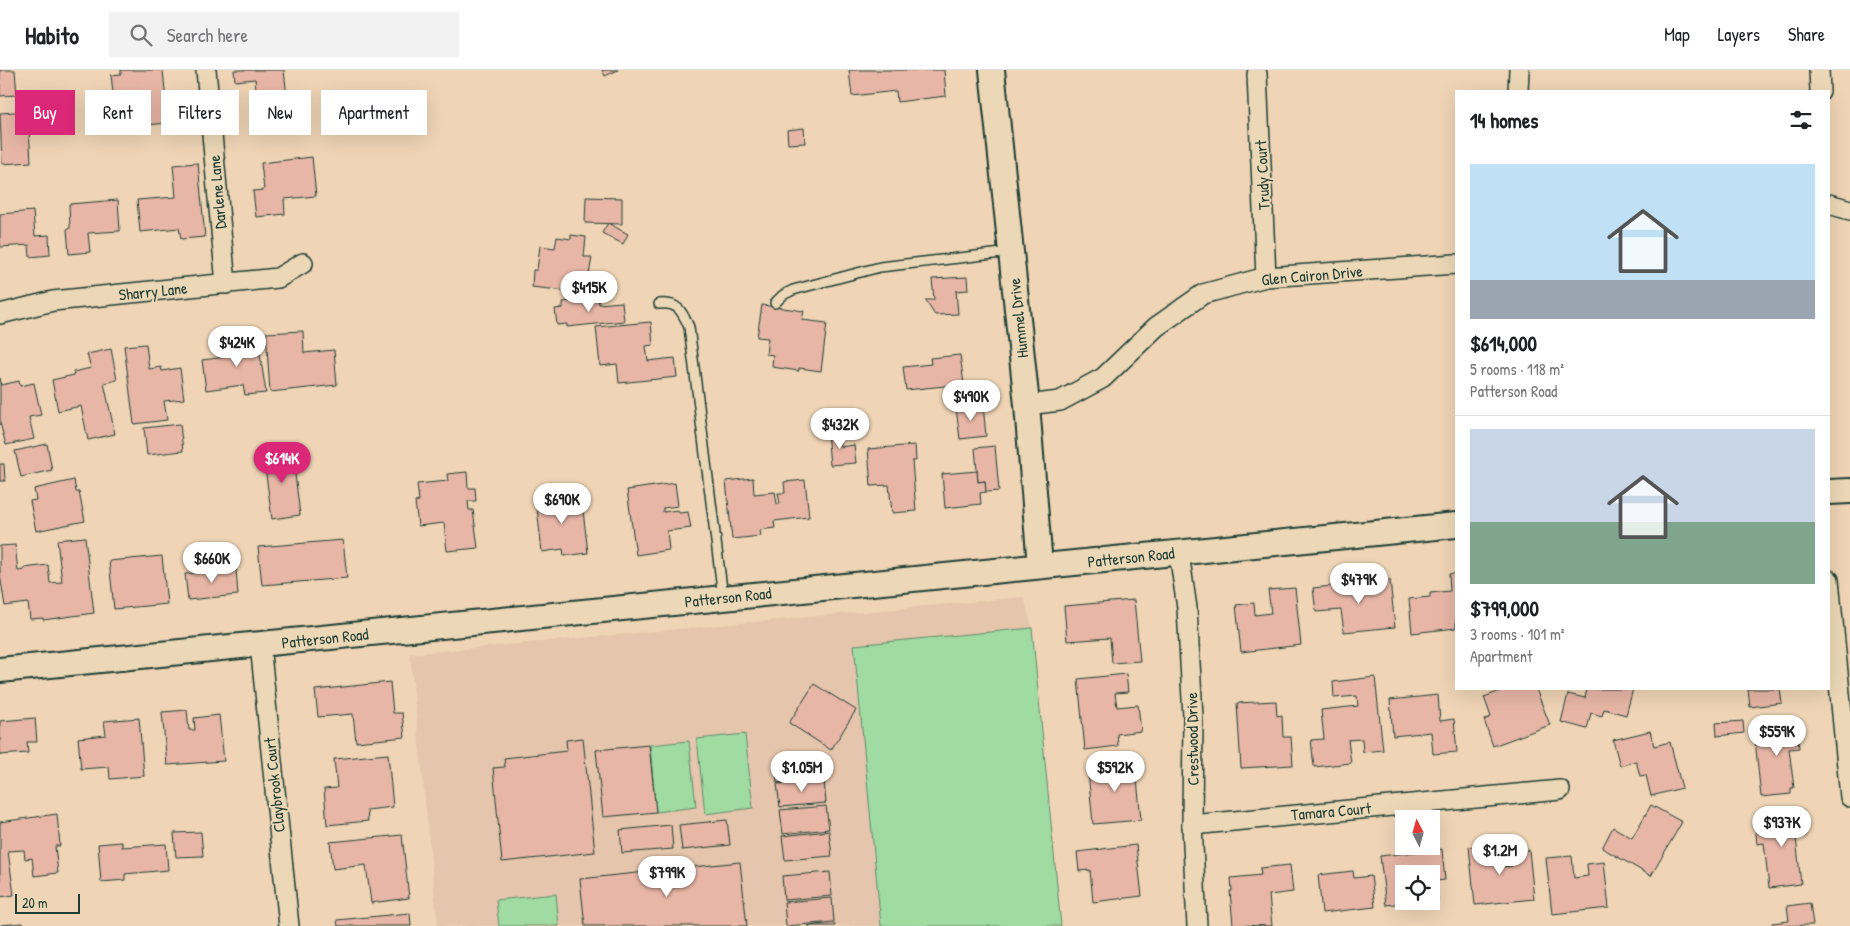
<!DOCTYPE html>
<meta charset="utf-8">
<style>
body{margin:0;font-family:"Patrick Hand",sans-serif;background:#f2f2f2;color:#202124;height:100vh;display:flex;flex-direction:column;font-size:19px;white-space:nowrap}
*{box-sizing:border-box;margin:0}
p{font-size:16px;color:#757577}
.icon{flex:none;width:28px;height:28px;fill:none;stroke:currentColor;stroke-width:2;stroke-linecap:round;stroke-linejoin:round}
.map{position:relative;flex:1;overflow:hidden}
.drawer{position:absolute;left:1455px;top:20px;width:375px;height:600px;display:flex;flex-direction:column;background:#fff;border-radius:0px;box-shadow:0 5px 20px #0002}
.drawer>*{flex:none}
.guide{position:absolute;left:15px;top:20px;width:475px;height:45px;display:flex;gap:10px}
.needle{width:32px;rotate:354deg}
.buttons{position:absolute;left:1395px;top:740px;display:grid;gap:10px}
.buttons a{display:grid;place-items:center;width:45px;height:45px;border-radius:0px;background:#fff;box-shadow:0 5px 20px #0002;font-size:25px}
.scale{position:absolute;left:15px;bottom:12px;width:65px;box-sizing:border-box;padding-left:5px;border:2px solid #1f3d34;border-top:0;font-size:14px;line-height:18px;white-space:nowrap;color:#1f3d34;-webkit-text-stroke:4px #ecd8b6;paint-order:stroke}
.price{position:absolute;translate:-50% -42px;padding:0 11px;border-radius:18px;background:#fff;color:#222;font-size:16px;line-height:32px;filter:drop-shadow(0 1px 2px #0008)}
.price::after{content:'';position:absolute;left:50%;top:30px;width:15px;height:11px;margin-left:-8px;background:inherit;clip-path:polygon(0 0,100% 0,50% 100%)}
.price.active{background:#db2777;color:#fff}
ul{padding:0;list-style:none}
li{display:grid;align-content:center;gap:10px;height:265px;padding:0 15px}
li+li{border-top:1px solid #e0e0e0}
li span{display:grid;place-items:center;height:155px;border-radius:0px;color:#555}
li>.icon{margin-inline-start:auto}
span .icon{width:90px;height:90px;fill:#fffc;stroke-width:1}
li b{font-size:21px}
h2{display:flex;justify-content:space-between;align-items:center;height:60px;padding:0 15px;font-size:21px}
.chip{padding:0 18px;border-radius:0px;background:#fff;box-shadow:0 5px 20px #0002;font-size:18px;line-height:45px}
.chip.active{background:#db2777;color:#fff}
header{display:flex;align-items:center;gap:30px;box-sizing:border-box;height:70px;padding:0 25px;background:#fff;border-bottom:1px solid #e0e0e0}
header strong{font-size:24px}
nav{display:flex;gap:28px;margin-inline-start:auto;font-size:18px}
.search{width:350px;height:45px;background:#f2f2f2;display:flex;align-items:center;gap:12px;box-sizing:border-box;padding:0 18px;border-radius:0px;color:#757577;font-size:19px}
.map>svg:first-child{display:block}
.built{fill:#e5c5ab}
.green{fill:#a0dba2;stroke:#608c6b}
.building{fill:#e7b6a6;stroke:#1f3d34}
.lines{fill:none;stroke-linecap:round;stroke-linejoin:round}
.service-casing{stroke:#1f3d34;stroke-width:12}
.minor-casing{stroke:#1f3d34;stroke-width:22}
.tertiary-casing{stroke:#1f3d34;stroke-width:28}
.service{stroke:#ecd8b6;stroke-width:9}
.minor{stroke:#ecd8b6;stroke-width:19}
.tertiary{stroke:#ecd8b6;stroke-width:24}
.labels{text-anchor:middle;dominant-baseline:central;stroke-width:4;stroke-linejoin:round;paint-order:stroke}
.street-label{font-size:16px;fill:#1f3d34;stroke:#ecd8b6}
</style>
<header>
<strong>Habito</strong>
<div class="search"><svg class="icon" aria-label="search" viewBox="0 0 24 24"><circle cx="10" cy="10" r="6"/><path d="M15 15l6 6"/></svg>Search here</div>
<nav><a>Map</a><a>Layers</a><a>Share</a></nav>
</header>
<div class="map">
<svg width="1850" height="856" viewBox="0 0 1850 856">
<rect width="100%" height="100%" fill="#efd4b5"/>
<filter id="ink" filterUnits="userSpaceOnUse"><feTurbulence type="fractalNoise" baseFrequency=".02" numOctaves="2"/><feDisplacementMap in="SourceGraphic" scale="10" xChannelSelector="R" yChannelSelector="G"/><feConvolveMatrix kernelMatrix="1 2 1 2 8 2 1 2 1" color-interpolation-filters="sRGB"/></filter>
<g filter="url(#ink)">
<path class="built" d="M1024 527 1032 558 1061 856H438L410 584Z"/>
<g class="green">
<path d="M1032 558 1061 856H881L854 575Z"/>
<path d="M745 664 753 738 705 744 697 669Z"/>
<path d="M689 671 696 737 656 742 650 675Z"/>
<path d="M556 824 559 856H499L496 830Z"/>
</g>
<g class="building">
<path d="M0 0H15L17 25 0 26Z"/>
<path d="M121 0H163L168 53 105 59 102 24 113 23 111 5 121 4Z"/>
<path d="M234 0H284L287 27 257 29 255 9 235 11Z"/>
<path d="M602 0H618L605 6Z"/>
<path d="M849 0H944L946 26 897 32 896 21 852 26Z"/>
<path d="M28 41 31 92 2 94 0 43Z"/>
<path d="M804 58 805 73 788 74 787 60Z"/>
<path d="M312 87 316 126 284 129 285 144 256 147 253 121 264 120 261 93Z"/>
<path d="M198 93 205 167 181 169 179 158 140 162 137 130 176 127 173 95Z"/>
<path d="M586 127 622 128V154L585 153Z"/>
<path d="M118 130 120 161 88 163 90 182 69 184 67 159 70 158 69 134Z"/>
<path d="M33 141 35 166 49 165 50 185 30 187 29 175 0 177V144Z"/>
<path d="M608 153 628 164 623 174 602 163Z"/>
<path d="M571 165 586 167 584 187H592L589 205 581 204V209L568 208 567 221 532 217 533 200H537L540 176 555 178 557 167 571 169Z"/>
<path d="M967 207 968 220 956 221 958 244 935 245 925 230H934L932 209Z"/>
<path d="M598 228 599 234 622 232 624 251 567 257V254L557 255 555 239 563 238V232Z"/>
<path d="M762 235 804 241 802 250 827 253 821 301 799 298V301L772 297 773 285 766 284 768 268 757 267Z"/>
<path d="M651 252 653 275 646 276 648 291 675 288 677 307 619 313 617 294 600 296 596 257Z"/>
<path d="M303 261 304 283 334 280 337 315 270 322 266 263Z"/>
<path d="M257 265 266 323 245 325 243 315 206 320 202 290 226 287 225 283 238 281 236 267Z"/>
<path d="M146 274 149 299 161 297 162 301 180 298 184 329 164 331 167 350 134 354 124 276Z"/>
<path d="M111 279 117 310 104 313 115 364 88 370 81 336 58 341 52 310 74 305 73 302 91 298 87 284Z"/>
<path d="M960 285 964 314 906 320 903 297 931 294 930 288Z"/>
<path d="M0 308 1 315 19 311 20 316 34 313 41 345 29 347 34 369 6 375 0 353Z"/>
<path d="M983 335 986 366 960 369 956 338Z"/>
<path d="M180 354 183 381 147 385 144 358Z"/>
<path d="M839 360 840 377 854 375 856 393 830 395 827 362Z"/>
<path d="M47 374 52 400 21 407 15 381Z"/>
<path d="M915 375 916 391H912L916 441 892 443 889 415 871 416 868 379Z"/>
<path d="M995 376 999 421 986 422 985 411 978 412 975 378Z"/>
<path d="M292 379 300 445 272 449 263 383Z"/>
<path d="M0 394H4L5 411H0Z"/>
<path d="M977 401 978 412 985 411 986 422 980 423 981 434 945 438 942 404Z"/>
<path d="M467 402 468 418H475L476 431H468L469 440H473L478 478 447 481 444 453 418 456 415 432 419 431 417 414 448 411 447 404Z"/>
<path d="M753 408 754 424 775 422 777 434H780L778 423H785L784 412 805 410 809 447 774 451 775 458 760 460 761 466 732 469 726 411Z"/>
<path d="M74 410 76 422H79L85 451 36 461 30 431 36 430 34 419Z"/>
<path d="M675 413 678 436 663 438V442L678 440 679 443 688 442 691 458 667 461 669 480 636 485 627 420Z"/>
<path d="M581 424 588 483 564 486 563 479 542 482 536 429Z"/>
<path d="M85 467 94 543 43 550V548L30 549 28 533 5 536 0 505V476L15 475 18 501 24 500V498L48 495 50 513 62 512 57 470Z"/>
<path d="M343 470 347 508 262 515 258 477Z"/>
<path d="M162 486 167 534 114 539 109 491Z"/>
<path d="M236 499 238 525 188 530 185 504Z"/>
<path d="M1456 503V558L1412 563 1409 529 1430 527V523L1450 521 1449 504Z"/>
<path d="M1390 510 1395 557 1344 562 1341 540 1316 542 1313 518Z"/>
<path d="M1295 518 1301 575 1241 582 1236 535 1254 533 1255 545 1271 543 1268 520Z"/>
<path d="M1134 530 1140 591 1112 593 1110 568 1067 571 1064 536Z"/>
<path d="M1126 604 1128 622 1115 623 1117 637 1138 635 1141 661 1117 664 1118 676 1085 680 1078 609Z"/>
<path d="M1375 607 1383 680 1363 682 1362 669 1348 670 1351 693 1314 697 1311 670 1324 669 1321 640 1358 636 1357 626 1334 628 1333 612Z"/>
<path d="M390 612 393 643H402L405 667 356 672 353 644 318 647 315 620Z"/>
<path d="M814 614 856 640 831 680 789 653Z"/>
<path d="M1506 619H1536L1550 655 1493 676 1484 650 1491 647 1484 627Z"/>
<path d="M1587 619H1633L1626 645 1604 639 1602 646 1591 643 1587 659 1561 652 1568 624 1585 628Z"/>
<path d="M1748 619H1780L1782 633 1750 637Z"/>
<path d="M1438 625 1440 651 1454 649 1457 682 1433 684 1431 662 1393 666 1390 630Z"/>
<path d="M1276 631 1277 646 1282 645 1283 667H1291L1293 695 1241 698 1237 633Z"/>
<path d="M187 640 189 660H195L194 648 219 645 224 691 167 695 162 642Z"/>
<path d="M35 648 37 672H27L28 683 0 685V651Z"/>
<path d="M139 648 144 706 110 709 109 697 81 699 78 668 106 665 104 651Z"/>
<path d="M1795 648 1799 678 1789 679 1794 718H1791V724L1761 727 1755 670 1767 669 1765 651Z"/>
<path d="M1743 651 1744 663 1717 666 1716 653Z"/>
<path d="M1650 661 1654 676 1670 672 1682 718 1651 726 1646 705 1640 706 1636 691 1620 696 1613 670Z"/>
<path d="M583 668 595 782 502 792 493 698 505 697 504 688 567 681 566 670Z"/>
<path d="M649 675 656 742 603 747 596 680Z"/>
<path d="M388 684 393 737 367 740 368 751 327 755 324 719 337 718 334 689Z"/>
<path d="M821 684 824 708 777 713 775 689Z"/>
<path d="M1135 689 1141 750 1093 754 1088 702 1109 700V692Z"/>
<path d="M824 710 826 733 780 737 777 714Z"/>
<path d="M1651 735 1682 752 1651 806 1602 778 1613 757 1632 768Z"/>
<path d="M826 736 829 759 783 764 780 740Z"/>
<path d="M1803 740 1806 766 1796 767 1801 814 1769 818 1764 773 1757 774 1755 754 1777 752 1776 743Z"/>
<path d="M57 744 60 776H55L58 803 34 806 32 788 25 789 24 780 8 781 14 825 0 827V752Z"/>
<path d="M727 750 730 775 682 780 679 755Z"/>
<path d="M671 755 673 779 622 783 620 760Z"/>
<path d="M829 761 832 786 785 790 782 766Z"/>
<path d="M201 762 203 786 176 787 174 763Z"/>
<path d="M402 765 409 828 371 833 366 795 333 799 330 772Z"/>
<path d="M122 772V777L166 774 168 800 125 804V810L101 812 98 774Z"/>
<path d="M1495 774 1498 797 1512 796 1511 782 1529 780 1534 829 1475 835 1469 777Z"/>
<path d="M1136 775 1142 826 1093 832 1090 800 1079 801 1077 782Z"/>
<path d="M1442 779 1445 810 1436 811 1438 830H1431V804H1404V831H1423L1386 835 1380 786Z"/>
<path d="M1572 786 1574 808 1588 806 1587 794 1604 792 1609 838 1552 844 1546 788Z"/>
<path d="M740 792 747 856H585L580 809Z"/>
<path d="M1290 795 1293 822 1269 825 1272 856 1233 855 1230 821H1232L1231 808 1261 805 1260 798Z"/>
<path d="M1353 801 1354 808 1371 806 1375 837 1322 843 1318 805Z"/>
<path d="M830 802 832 826 784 830 782 806Z"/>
<path d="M832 828 834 852 786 856 784 832Z"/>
<path d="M1810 833 1813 855 1773 856 1772 853 1789 851 1787 836Z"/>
<path d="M410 843 411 856H338L337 850Z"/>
<path d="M23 853 24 856H1V855Z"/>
<path d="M834 853 835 856H807Z"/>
</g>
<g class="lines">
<g class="service-casing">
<g id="service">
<path d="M775 233 783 225 793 220 880 197 1011 182"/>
<path d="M659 234C678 232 682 241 689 257L723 527"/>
</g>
</g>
<g class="minor-casing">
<g id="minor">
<path d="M206 0 226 214"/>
<path d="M1819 0 1820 21"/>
<path d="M1257 4 1266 207"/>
<path d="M1518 21 1519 0"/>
<path d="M1829 134 1850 140"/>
<path d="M0 244 53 231 278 208 303 193"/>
<path d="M1027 335 1060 331 1103 308 1156 257 1203 224 1266 207 1456 194"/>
<path d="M1179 483 1187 538 1193 647 1192 755 1197 856"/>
<path d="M1829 510 1850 727"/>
<path d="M260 574 289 856"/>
<path d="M1192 755 1560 720"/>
</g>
</g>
<g class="tertiary-casing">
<g id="tertiary">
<path d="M992 0 1027 335 1040 496"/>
<path d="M1829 422 1850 421"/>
<path d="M0 600 1456 455"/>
</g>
</g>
<use href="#service" class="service"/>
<use href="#minor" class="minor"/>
<use href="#tertiary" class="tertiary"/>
</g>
</g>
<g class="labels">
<g class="street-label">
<text transform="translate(1262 105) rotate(-93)">Trudy Court</text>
<text transform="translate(217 122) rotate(-95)">Darlene Lane</text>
<text transform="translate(1312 205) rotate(-5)">Glen Cairon Drive</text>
<text transform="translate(153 221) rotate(-6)">Sharry Lane</text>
<text transform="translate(1018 248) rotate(-96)">Hummel Drive</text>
<text transform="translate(1131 487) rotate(-6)">Patterson Road</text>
<text transform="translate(728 527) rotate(-6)">Patterson Road</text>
<text transform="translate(325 568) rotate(-6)">Patterson Road</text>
<text transform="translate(1192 669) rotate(-91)">Crestwood Drive</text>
<text transform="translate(274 715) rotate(-96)">Claybrook Court</text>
<text transform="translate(1331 741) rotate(-5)">Tamara Court</text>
</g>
</g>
</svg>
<div class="buttons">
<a><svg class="needle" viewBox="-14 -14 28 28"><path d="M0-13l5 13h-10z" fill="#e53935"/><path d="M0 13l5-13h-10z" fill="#757577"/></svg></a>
<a><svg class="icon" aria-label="locate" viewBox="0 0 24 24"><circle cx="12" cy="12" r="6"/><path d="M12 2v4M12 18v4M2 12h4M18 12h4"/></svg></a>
</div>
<div class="scale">20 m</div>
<b class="price" style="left:589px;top:243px">$415K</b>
<b class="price" style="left:237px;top:298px">$424K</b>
<b class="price" style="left:971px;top:352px">$490K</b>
<b class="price" style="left:840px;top:380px">$432K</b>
<b class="price active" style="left:282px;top:414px">$614K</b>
<b class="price" style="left:562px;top:455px">$690K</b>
<b class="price" style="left:212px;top:514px">$660K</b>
<b class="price" style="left:1359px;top:535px">$479K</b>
<b class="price" style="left:1777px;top:687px">$559K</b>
<b class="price" style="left:802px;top:723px">$1.05M</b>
<b class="price" style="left:1115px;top:723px">$592K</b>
<b class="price" style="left:1782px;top:778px">$937K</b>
<b class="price" style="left:1500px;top:806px">$1.2M</b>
<b class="price" style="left:667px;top:828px">$799K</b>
<div class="guide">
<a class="chip active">Buy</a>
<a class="chip">Rent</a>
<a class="chip">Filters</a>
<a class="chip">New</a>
<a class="chip">Apartment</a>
</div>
<section class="drawer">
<h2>14 homes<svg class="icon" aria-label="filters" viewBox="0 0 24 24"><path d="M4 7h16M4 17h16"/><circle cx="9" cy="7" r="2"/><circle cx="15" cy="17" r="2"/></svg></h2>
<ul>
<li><span style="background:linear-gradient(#bfe0f5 75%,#9aa5b1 0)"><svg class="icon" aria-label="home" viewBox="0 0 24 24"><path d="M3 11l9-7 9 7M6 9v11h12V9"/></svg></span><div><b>$614,000</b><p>5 rooms · 118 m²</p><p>Patterson Road</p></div></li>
<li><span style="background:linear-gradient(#c9d6e8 60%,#7fa58c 0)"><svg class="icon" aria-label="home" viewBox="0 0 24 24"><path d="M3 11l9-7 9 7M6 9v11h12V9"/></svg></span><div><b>$799,000</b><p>3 rooms · 101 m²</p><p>Apartment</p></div></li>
</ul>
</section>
</div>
